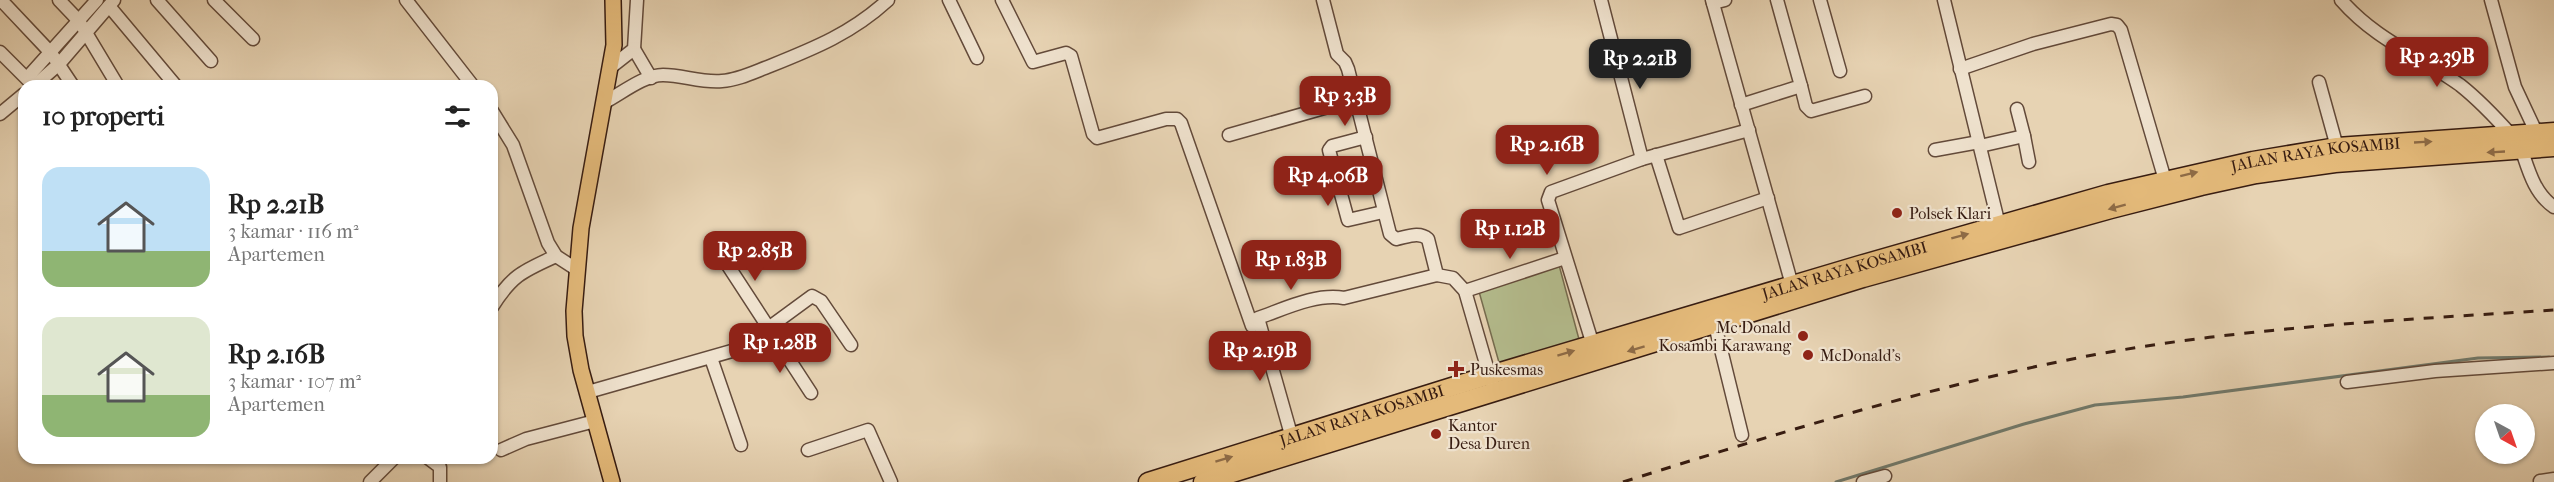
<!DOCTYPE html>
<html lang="id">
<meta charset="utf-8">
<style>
body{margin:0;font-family:"IM FELL French Canon",serif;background:#f6f6f6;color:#222;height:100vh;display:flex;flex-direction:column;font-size:22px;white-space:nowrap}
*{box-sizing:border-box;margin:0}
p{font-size:20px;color:#767676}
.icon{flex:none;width:33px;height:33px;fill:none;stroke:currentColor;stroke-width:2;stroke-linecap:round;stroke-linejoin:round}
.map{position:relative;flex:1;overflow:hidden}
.sheet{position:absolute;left:18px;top:80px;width:480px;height:384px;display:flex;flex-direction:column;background:#fff;border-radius:18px;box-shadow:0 2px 4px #0004}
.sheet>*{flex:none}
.needle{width:39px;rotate:140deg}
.buttons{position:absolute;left:2475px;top:404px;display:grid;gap:12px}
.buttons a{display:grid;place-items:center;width:60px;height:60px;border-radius:50%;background:#fff;box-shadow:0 2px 4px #0004;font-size:30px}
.price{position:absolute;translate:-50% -51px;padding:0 14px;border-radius:12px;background:#8f2418;color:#fff;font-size:20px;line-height:39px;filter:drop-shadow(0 2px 3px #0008)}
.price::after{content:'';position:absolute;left:50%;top:36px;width:18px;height:14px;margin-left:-9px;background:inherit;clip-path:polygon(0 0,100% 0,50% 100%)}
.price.on{background:#222;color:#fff}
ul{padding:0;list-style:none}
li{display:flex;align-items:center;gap:18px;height:150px;padding:0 24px}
li span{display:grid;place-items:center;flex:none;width:168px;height:120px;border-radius:18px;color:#555}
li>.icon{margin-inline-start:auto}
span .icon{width:72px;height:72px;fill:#fffc;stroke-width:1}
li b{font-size:26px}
h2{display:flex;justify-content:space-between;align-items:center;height:72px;padding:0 24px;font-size:26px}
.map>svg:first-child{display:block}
.green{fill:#b4bc8d;stroke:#766c4f;stroke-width:1.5}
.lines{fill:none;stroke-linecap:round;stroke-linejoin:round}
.stream{stroke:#717a6c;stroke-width:3}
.minor-casing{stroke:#634a3a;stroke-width:15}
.major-casing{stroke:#371c11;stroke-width:18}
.highway-casing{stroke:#371c11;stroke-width:21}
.minor{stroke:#efe2ce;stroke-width:12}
.major{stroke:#e4ba7a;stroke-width:15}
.highway{stroke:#e4ba7a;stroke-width:18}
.rail{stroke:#371c11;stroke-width:3;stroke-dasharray:10 10;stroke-linecap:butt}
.oneway{fill:#8e6b46}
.poi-dot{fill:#8f2418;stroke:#efe2ce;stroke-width:2}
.labels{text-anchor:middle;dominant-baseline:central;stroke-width:4.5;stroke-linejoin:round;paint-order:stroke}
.street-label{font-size:16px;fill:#371c11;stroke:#efe2ce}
.poi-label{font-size:16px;fill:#371c11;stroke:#efe2ce;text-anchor:start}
</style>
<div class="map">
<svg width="2554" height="482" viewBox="0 0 2554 482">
<rect width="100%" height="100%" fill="#e7d3b3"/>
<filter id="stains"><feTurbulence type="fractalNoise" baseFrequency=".00333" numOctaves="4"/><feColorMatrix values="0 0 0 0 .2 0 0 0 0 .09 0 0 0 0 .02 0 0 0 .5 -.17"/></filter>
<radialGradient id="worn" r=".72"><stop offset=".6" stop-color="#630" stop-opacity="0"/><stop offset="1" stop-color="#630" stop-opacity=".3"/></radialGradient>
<path class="green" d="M1559 265 1580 343 1500 366 1478 288Z"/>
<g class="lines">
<path class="stream" d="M1836 482 2024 424 2095 405 2183 397 2478 358 2549 357"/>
<g class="minor-casing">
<g id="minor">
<path d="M1 0 51 53 73 86"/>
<path d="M59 0 79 21 118 86"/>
<path d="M157 0 211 61"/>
<path d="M214 0 253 39"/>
<path d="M406 0 473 86"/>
<path d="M949 0 977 58"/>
<path d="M1002 0 1033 62 1066 53 1071 56 1093 134 1097 138 1166 119H1177L1181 123 1252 326"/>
<path d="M1323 0 1337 54 1345 62 1348 69 1390 234 1396 239C1407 237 1419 231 1428 239L1437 275 1453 278 1465 291 1491 381"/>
<path d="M1601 0 1642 159"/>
<path d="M1712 0 1792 285"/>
<path d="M1820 0 1840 71"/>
<path d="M1944 0 1999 225"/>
<path d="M2341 0C2376 40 2418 55 2460 85 2479 100 2496 118 2512 136"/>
<path d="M2491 0 2515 87 2537 134"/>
<path d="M1713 3 1725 0"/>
<path d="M109 6 176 86"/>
<path d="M634 49 651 78"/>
<path d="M0 52 31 83"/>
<path d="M611 67 634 49 637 0"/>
<path d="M1960 69 2033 44 2111 24 2117 25 2121 30 2165 180"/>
<path d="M27 78 97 0"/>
<path d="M2319 82 2337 147"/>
<path d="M34 86 59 64 114 0"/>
<path d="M1801 86 1806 106 1811 111 1865 96"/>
<path d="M605 102C622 93 644 75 663 75 683 75 701 83 722 81 738 80 754 72 770 66 815 48 852 33 888 0"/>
<path d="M1741 105 1801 86 1777 0"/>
<path d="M492 111 513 145 548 243 556 256 576 269"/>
<path d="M0 114 24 94"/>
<path d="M1229 135 1356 99"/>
<path d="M2024 136 2029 162"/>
<path d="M1366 137 1332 146 1329 150 1348 220 1383 212"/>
<path d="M1980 146 2024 136 2017 109"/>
<path d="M1935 150 1979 142"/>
<path d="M2522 151C2529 172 2535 194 2554 207"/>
<path d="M1656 155 1679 228 1768 198"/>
<path d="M712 241 811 393"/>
<path d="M1465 291 1565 258"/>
<path d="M492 307C512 275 523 271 556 256"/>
<path d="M1715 325 1742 435"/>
<path d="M767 329 812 296 821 301 851 345"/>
<path d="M1593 345 1548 200 1551 192 1642 159 1749 130"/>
<path d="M711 358 741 445"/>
<path d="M2347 382 2435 371 2554 363"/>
<path d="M588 392 774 339"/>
<path d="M1292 438 1258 318C1284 309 1316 293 1344 298L1437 275"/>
<path d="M501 450 526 439 595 421"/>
<path d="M808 450 868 430 891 482"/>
<path d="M428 458 440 467V482"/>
<path d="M2540 481 2554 479"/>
<path d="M370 482 394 458"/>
<path d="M1863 482 1885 476"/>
</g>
</g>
<g class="major-casing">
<path id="major" d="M612 482 581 370 575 336 574 311 581 228 614 45 613 0"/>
</g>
<g class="highway-casing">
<g id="highway">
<path id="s1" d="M1148 482 1490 375 1860 265 2108 194 2253 161 2337 147 2554 132"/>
<path d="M1203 482 1863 278 2111 209 2201 186 2256 174 2335 163 2554 147"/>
</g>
</g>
<use href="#minor" class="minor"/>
<use href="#major" class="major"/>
<use href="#highway" class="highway"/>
<path class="rail" d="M1623 482C1778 433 1934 385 2093 355 2245 327 2401 320 2554 310"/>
</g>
<defs><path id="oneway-solid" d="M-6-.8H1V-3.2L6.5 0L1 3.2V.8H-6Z" transform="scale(1.5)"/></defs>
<g class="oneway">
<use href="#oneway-solid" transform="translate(2423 142) rotate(-3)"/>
<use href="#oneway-solid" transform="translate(2496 152) rotate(177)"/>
<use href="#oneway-solid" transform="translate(2189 174) rotate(-14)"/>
<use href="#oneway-solid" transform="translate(2117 207) rotate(165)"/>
<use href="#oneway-solid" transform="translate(1960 236) rotate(-15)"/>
<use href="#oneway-solid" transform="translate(1636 349) rotate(163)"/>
<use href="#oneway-solid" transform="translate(1566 353) rotate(-17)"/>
<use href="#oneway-solid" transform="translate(1224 459) rotate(-17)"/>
</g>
<g class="poi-dot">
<circle cx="1897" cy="213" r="6"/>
<circle cx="1803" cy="336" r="6"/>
<circle cx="1808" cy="355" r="6"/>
<path d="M1453 360h6v6h6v6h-6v6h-6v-6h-6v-6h6z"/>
<circle cx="1436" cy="434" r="6"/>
</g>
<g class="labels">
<g class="street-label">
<text stroke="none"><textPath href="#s1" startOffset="1214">JALAN RAYA KOSAMBI</textPath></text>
<text stroke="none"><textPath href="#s1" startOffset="728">JALAN RAYA KOSAMBI</textPath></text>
<text stroke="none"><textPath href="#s1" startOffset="224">JALAN RAYA KOSAMBI</textPath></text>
</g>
<g class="poi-label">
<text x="1909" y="213">Polsek Klari</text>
<text x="1791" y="327" text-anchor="end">Mc Donald<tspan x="1791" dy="18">Kosambi Karawang</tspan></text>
<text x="1820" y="355">McDonald's</text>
<text x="1470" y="369">Puskesmas</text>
<text x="1448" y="425">Kantor<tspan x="1448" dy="18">Desa Duren</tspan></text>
</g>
</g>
<rect width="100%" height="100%" filter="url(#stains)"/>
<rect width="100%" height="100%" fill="url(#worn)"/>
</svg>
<div class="buttons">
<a><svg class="needle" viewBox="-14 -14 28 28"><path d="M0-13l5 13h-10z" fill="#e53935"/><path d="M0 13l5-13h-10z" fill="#767676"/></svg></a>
</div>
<b class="price" style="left:2437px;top:88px">Rp 2.39B</b>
<b class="price on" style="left:1640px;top:90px">Rp 2.21B</b>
<b class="price" style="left:1345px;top:127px">Rp 3.3B</b>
<b class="price" style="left:1547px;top:176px">Rp 2.16B</b>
<b class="price" style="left:1328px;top:207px">Rp 4.06B</b>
<b class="price" style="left:1510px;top:260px">Rp 1.12B</b>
<b class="price" style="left:755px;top:282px">Rp 2.85B</b>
<b class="price" style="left:1291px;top:291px">Rp 1.83B</b>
<b class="price" style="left:780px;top:374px">Rp 1.28B</b>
<b class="price" style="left:1260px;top:382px">Rp 2.19B</b>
<section class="sheet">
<h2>10 properti<svg class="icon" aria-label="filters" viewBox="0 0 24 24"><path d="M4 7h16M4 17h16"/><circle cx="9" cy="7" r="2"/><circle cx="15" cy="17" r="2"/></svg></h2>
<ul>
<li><span style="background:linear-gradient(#bfe0f5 70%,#8fb573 0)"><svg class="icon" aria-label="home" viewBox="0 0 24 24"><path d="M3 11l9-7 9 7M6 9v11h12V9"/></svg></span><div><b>Rp 2.21B</b><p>3 kamar · 116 m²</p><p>Apartemen</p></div></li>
<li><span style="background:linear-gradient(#dfe7d0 65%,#8fb573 0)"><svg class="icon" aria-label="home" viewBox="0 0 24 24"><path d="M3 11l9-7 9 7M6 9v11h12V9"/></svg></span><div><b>Rp 2.16B</b><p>3 kamar · 107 m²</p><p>Apartemen</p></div></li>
</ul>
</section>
</div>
